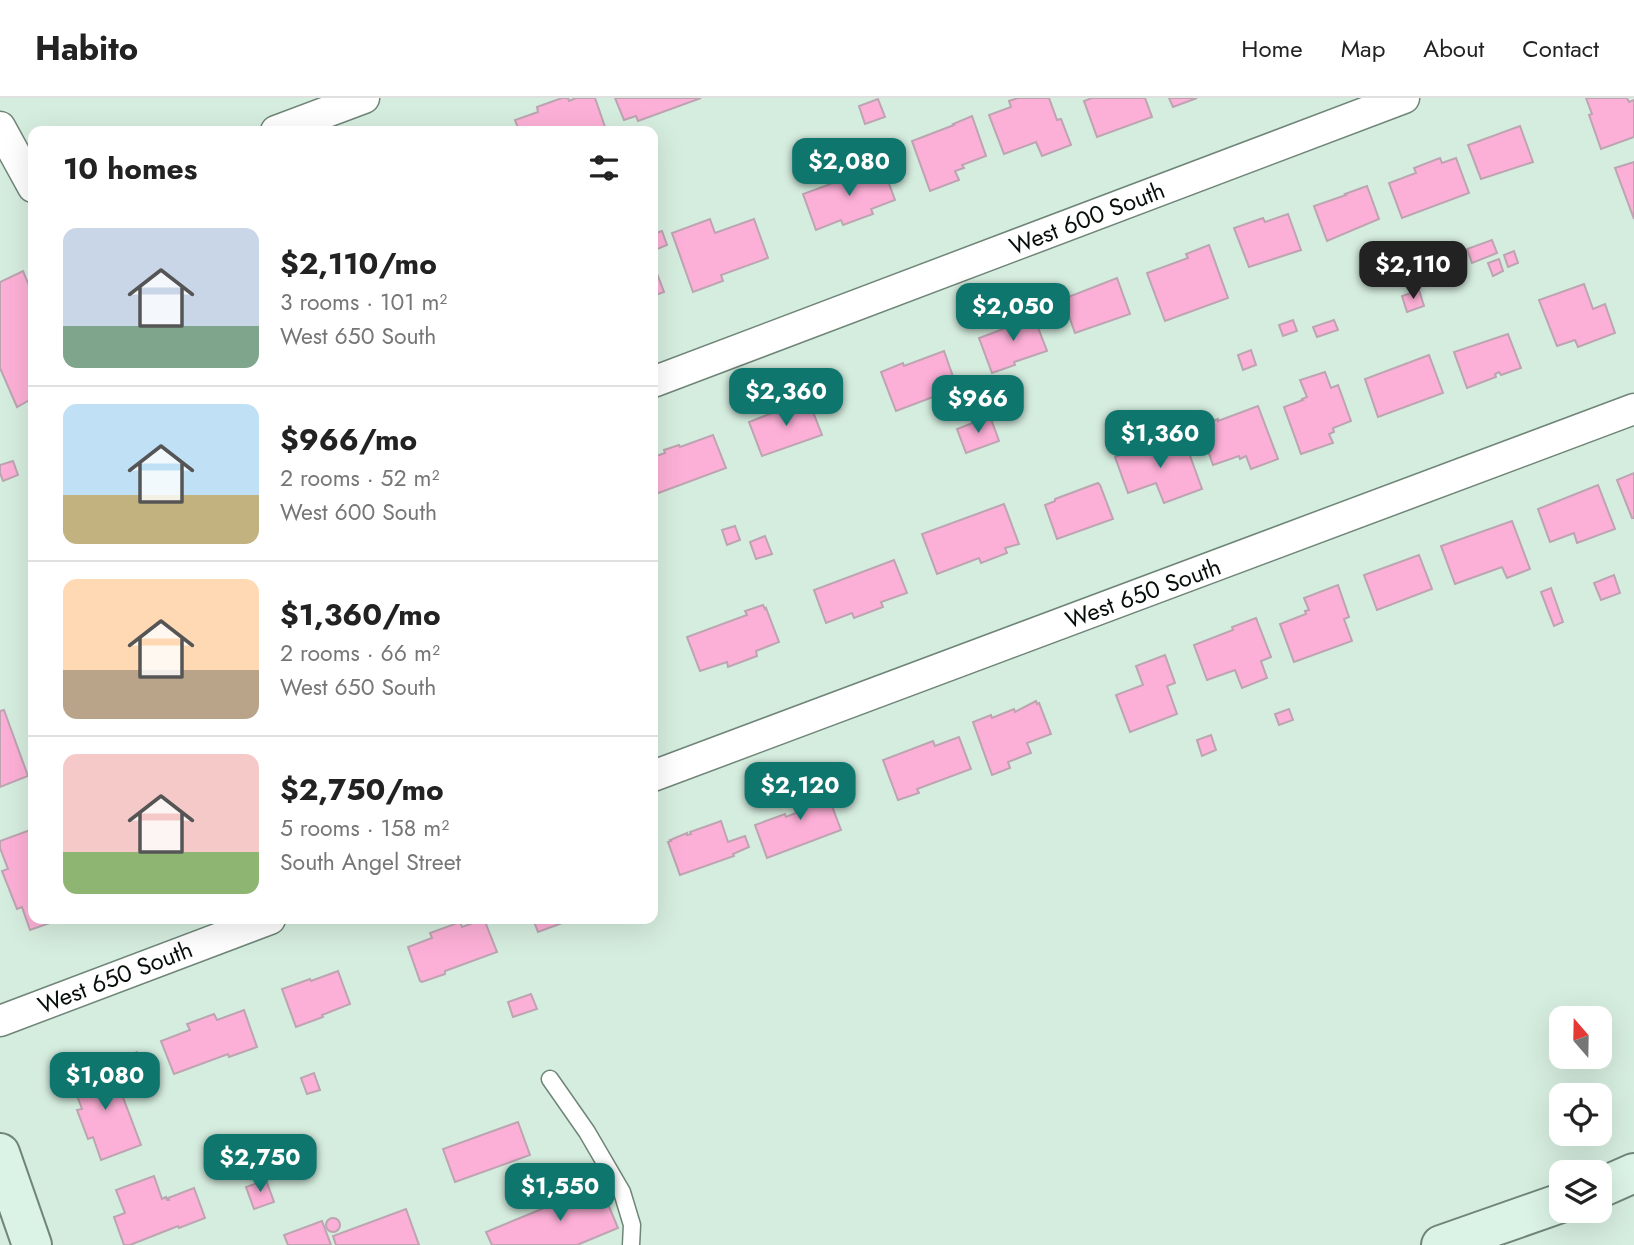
<!DOCTYPE html>
<meta charset="utf-8">
<style>
body{margin:0;font-family:Jost,sans-serif;background:#f6f6f6;color:#222;height:100vh;display:flex;flex-direction:column;font-size:26px;white-space:nowrap}
*{box-sizing:border-box;margin:0}
p{font-size:23px;color:#767676}
.icon{flex:none;width:38px;height:38px;fill:none;stroke:currentColor;stroke-width:2;stroke-linecap:round;stroke-linejoin:round}
.map{position:relative;flex:1;overflow:hidden}
.details{position:absolute;left:28px;top:28px;width:630px;height:798px;display:flex;flex-direction:column;background:#fff;border-radius:14px;box-shadow:0 7px 28px #0002}
.details>*{flex:none}
.needle{width:46px;rotate:340deg}
.fabs{position:absolute;left:1549px;top:908px;display:grid;gap:14px}
.fabs a{display:grid;place-items:center;width:63px;height:63px;border-radius:14px;background:#fff;box-shadow:0 7px 28px #0002;font-size:35px}
.price{position:absolute;translate:-50% -60px;padding:0 16px;border-radius:14px;background:#0f766e;color:#fff;font-size:23px;line-height:46px;filter:drop-shadow(0 2px 4px #0008)}
.price::after{content:'';position:absolute;left:50%;top:42px;width:21px;height:16px;margin-left:-10px;background:inherit;clip-path:polygon(0 0,100% 0,50% 100%)}
.price.active{background:#222;color:#fff}
ul{padding:0;list-style:none}
li{display:flex;align-items:center;gap:21px;height:175px;padding:0 35px}
li+li{border-top:2px solid #e0e0e0}
li span{display:grid;place-items:center;flex:none;width:196px;height:140px;border-radius:14px;color:#555}
li>.icon{margin-inline-start:auto}
span .icon{width:84px;height:84px;fill:#fffc;stroke-width:1}
li b{font-size:30px}
h2{display:flex;justify-content:space-between;align-items:center;height:84px;padding:0 35px;font-size:30px}
header{display:flex;align-items:center;gap:42px;box-sizing:border-box;height:98px;padding:0 35px;background:#fff;border-bottom:2px solid #e0e0e0}
header strong{font-size:33px}
nav{display:flex;gap:38px;margin-inline-start:auto;font-size:24px}
.map>svg:first-child{display:block}
.building{fill:#fdb0d7;stroke:#bca4b0;stroke-width:2}
.lines{fill:none;stroke-linecap:round;stroke-linejoin:round}
.lane-casing{stroke:#6f8578;stroke-width:19}
.street-casing{stroke:#6f8578;stroke-width:33}
.secondary-casing{stroke:#6f8578;stroke-width:42}
.lane{stroke:#fff;stroke-width:16}
.street{stroke:#fff;stroke-width:30}
.secondary{stroke:#dbf3e6;stroke-width:38}
.labels{text-anchor:middle;dominant-baseline:central;stroke-width:5;stroke-linejoin:round;paint-order:stroke}
.street-label{font-size:24px;fill:#070f0a;stroke:#fff}
</style>
<header>
<strong>Habito</strong>
<nav><a>Home</a><a>Map</a><a>About</a><a>Contact</a></nav>
</header>
<div class="map">
<svg width="1634" height="1147" viewBox="0 0 1634 1147">
<rect width="100%" height="100%" fill="#d5eddf"/>
<g class="building">
<path d="M562 0H568L569 3 576 0H595L605 29 595 33H519L515 22 538 14 537 9Z"/>
<path d="M615 0H701L638 23 636 18 624 22Z"/>
<path d="M1018 0H1049L1057 22 1061 21 1071 47 1042 58 1036 44 1004 56 989 17 1011 9 1009 3Z"/>
<path d="M1092 0H1145L1152 19 1097 39 1084 3Z"/>
<path d="M1169 0H1197L1173 9Z"/>
<path d="M1586 0H1627L1629 4 1634 2V39L1601 51 1589 17 1592 16Z"/>
<path d="M878 1 885 19 865 26 859 8Z"/>
<path d="M972 18 986 58 962 67 964 70 955 73 959 82 930 93 912 43 954 27 953 26Z"/>
<path d="M1520 28 1533 64 1481 81 1468 47Z"/>
<path d="M1440 60 1442 65 1456 60 1469 95 1402 120 1389 85 1416 75 1414 70Z"/>
<path d="M1634 64V121L1615 70Z"/>
<path d="M882 67 895 102 871 111 873 116 843 127 841 122 816 132 803 96Z"/>
<path d="M1367 88 1379 121 1327 143 1314 108 1346 97 1345 96Z"/>
<path d="M1288 116 1301 152 1249 169 1234 130 1263 120 1265 124Z"/>
<path d="M710 121 715 135 754 121 768 160 721 177 723 183 693 194 672 135Z"/>
<path d="M662 133 667 147 655 152 653 146V136Z"/>
<path d="M1492 142 1497 155 1472 165 1467 151Z"/>
<path d="M1209 147 1228 200 1165 223 1147 175 1188 160 1186 156Z"/>
<path d="M1403 153 1410 171 1394 177 1388 158Z"/>
<path d="M1514 153 1518 165 1508 169 1504 157Z"/>
<path d="M1499 161 1503 173 1493 178 1488 165Z"/>
<path d="M653 165 664 194 653 198Z"/>
<path d="M23 173 33 197V300L17 309 0 270V184Z"/>
<path d="M1117 180 1130 216 1075 235 1063 201Z"/>
<path d="M1584 186 1593 211 1605 206 1615 235 1578 249 1575 242 1557 248 1539 202Z"/>
<path d="M1419 192 1424 208 1407 214 1402 198Z"/>
<path d="M1032 214 1047 253 1014 264 1015 267 992 275 979 240 1006 230 1004 224Z"/>
<path d="M1293 222 1297 233 1283 238 1279 227Z"/>
<path d="M1334 222 1338 232 1317 239 1313 229Z"/>
<path d="M1508 236 1521 270 1501 277 1499 274 1495 276 1496 279 1467 290 1454 254Z"/>
<path d="M1251 252 1256 267 1243 272 1238 257Z"/>
<path d="M944 253 957 290 896 313 881 274 903 265 904 268Z"/>
<path d="M1429 257 1443 295 1378 319 1365 281Z"/>
<path d="M1325 274 1331 290 1338 287 1351 323 1333 330 1334 334 1329 336 1333 345 1301 356 1284 309 1303 302 1302 301 1307 299 1300 282Z"/>
<path d="M808 301 822 337 762 358 749 324Z"/>
<path d="M1258 308 1278 361 1251 371 1246 358 1240 361 1239 358 1213 367 1199 328 1218 321V323Z"/>
<path d="M990 318 999 343 966 355 957 331Z"/>
<path d="M713 337 726 370 653 397V359L665 355 664 352 679 347 680 349Z"/>
<path d="M1184 341 1202 391 1164 405 1156 385 1128 395 1115 359 1149 346 1152 353Z"/>
<path d="M13 363 18 377 3 383 0 375V367Z"/>
<path d="M1634 375V420H1632L1617 382Z"/>
<path d="M1098 385 1100 387 1113 421 1057 441 1045 407 1055 403V401Z"/>
<path d="M1598 387 1615 431 1577 445 1574 435 1550 444 1538 411Z"/>
<path d="M1004 406 1019 446 1005 450 1007 455 981 465 979 460 937 476 922 436Z"/>
<path d="M1512 423 1530 471 1507 480 1502 469 1455 486 1441 448Z"/>
<path d="M735 428 740 442 727 447 722 432Z"/>
<path d="M765 438 772 456 756 461 750 444Z"/>
<path d="M1419 457 1432 491 1377 512 1364 477Z"/>
<path d="M894 462 907 495 881 504 883 509 854 520 852 515 826 525 814 492Z"/>
<path d="M1614 477 1620 495 1601 502 1594 485Z"/>
<path d="M1338 487 1349 519 1344 521 1352 543 1294 564 1280 526 1306 516 1305 513 1309 512 1304 500Z"/>
<path d="M1551 490 1563 524 1554 528 1541 494Z"/>
<path d="M763 507 765 511 766 510 779 544 756 553 757 558 728 569 727 564 700 573 687 539 747 517 745 513Z"/>
<path d="M1256 520 1271 559 1261 563 1267 580 1242 590 1235 572 1207 582 1194 547 1233 532 1232 529Z"/>
<path d="M1165 557 1175 585 1167 588 1177 616 1130 634 1116 597 1143 587 1136 568Z"/>
<path d="M1036 603 1037 606 1039 605 1051 636 1027 645 1031 655 1008 664 1010 670 992 677 973 624 991 617 992 620 1014 611 1015 614Z"/>
<path d="M1289 611 1293 622 1279 627 1275 616Z"/>
<path d="M4 612 28 678 0 689V613Z"/>
<path d="M1211 637 1216 652 1202 658 1197 642Z"/>
<path d="M959 639 971 671 917 691 919 695 898 702 883 662 933 643 935 648Z"/>
<path d="M823 684 841 732 767 760 755 727 785 716 786 719 796 715 789 697Z"/>
<path d="M721 723 728 744 745 738 749 749 733 756 734 758 680 777 668 744 671 743 670 742 687 735V737L691 736 690 734Z"/>
<path d="M33 731V821H61L30 832 22 809 17 811 2 773 8 771 0 750V743Z"/>
<path d="M484 821 497 854 445 873V876L422 884 420 883 408 849 432 840 430 835 460 824 462 829Z"/>
<path d="M533 821H573L538 834Z"/>
<path d="M338 873 350 906 322 917 323 919 296 929 282 891 310 881 311 883Z"/>
<path d="M531 896 537 911 513 919 508 904Z"/>
<path d="M244 912 257 949 229 959 228 956 174 976 161 943 190 932 187 926 214 916 217 922Z"/>
<path d="M137 954 143 970 125 977 120 961Z"/>
<path d="M110 965 141 1047 101 1062 93 1039 88 1041 77 1012 82 1011 70 979Z"/>
<path d="M314 975 320 992 307 996 301 980Z"/>
<path d="M518 1024 530 1057 455 1084 443 1051Z"/>
<path d="M154 1078 162 1101 166 1099 167 1102H169L168 1100 194 1090 205 1120 179 1130 178 1128 130 1147H124L114 1119 125 1115 116 1092Z"/>
<path d="M266 1082 274 1104 254 1111 246 1089Z"/>
<path d="M600 1087 618 1130 577 1147H492L486 1134Z"/>
<path d="M406 1111 419 1147H336L333 1138Z"/>
<circle cx="333" cy="1127" r="7"/>
<path d="M322 1123 331 1147H288L284 1137Z"/>
</g>
<g class="lines">
<g class="lane-casing">
<path id="lane" d="M550 981 587 1034 622 1094 632 1127 631 1147"/>
</g>
<g class="street-casing">
<g id="street">
<path d="M0 29 33 89"/>
<path d="M276 33 364 0"/>
<path d="M653 284 1404 0"/>
<path d="M653 678 1634 311"/>
<path d="M0 923 270 821"/>
</g>
</g>
<g class="secondary-casing">
<g id="secondary">
<path d="M0 1055 32 1147"/>
<path d="M1600 1090 1634 1075"/>
<path d="M1441 1147 1561 1105"/>
</g>
</g>
<use href="#lane" class="lane"/>
<use href="#street" class="street"/>
<use href="#secondary" class="secondary"/>
</g>
<g class="labels">
<g class="street-label">
<text transform="translate(1087 120) rotate(-21)">West 600 South</text>
<text transform="translate(1143 495) rotate(-20)">West 650 South</text>
<text transform="translate(115 879) rotate(-21)">West 650 South</text>
</g>
</g>
</svg>
<div class="fabs">
<a><svg class="needle" viewBox="-14 -14 28 28"><path d="M0-13l5 13h-10z" fill="#e53935"/><path d="M0 13l5-13h-10z" fill="#767676"/></svg></a>
<a><svg class="icon" aria-label="locate" viewBox="0 0 24 24"><circle cx="12" cy="12" r="6"/><path d="M12 2v4M12 18v4M2 12h4M18 12h4"/></svg></a>
<a><svg class="icon" aria-label="layers" viewBox="0 0 24 24"><path d="M12 4l9 5-9 5-9-5zM3 14l9 5 9-5"/></svg></a>
</div>
<b class="price" style="left:849px;top:100px">$2,080</b>
<b class="price active" style="left:1413px;top:203px">$2,110</b>
<b class="price" style="left:1013px;top:245px">$2,050</b>
<b class="price" style="left:786px;top:330px">$2,360</b>
<b class="price" style="left:978px;top:337px">$966</b>
<b class="price" style="left:1160px;top:372px">$1,360</b>
<b class="price" style="left:800px;top:724px">$2,120</b>
<b class="price" style="left:105px;top:1014px">$1,080</b>
<b class="price" style="left:260px;top:1096px">$2,750</b>
<b class="price" style="left:560px;top:1125px">$1,550</b>
<section class="details">
<h2>10 homes<svg class="icon" aria-label="filters" viewBox="0 0 24 24"><path d="M4 7h16M4 17h16"/><circle cx="9" cy="7" r="2"/><circle cx="15" cy="17" r="2"/></svg></h2>
<ul>
<li><span style="background:linear-gradient(#c9d6e8 70%,#7fa58c 0)"><svg class="icon" aria-label="home" viewBox="0 0 24 24"><path d="M3 11l9-7 9 7M6 9v11h12V9"/></svg></span><div><b>$2,110/mo</b><p>3 rooms · 101 m²</p><p>West 650 South</p></div></li>
<li><span style="background:linear-gradient(#bfe0f5 65%,#c2b280 0)"><svg class="icon" aria-label="home" viewBox="0 0 24 24"><path d="M3 11l9-7 9 7M6 9v11h12V9"/></svg></span><div><b>$966/mo</b><p>2 rooms · 52 m²</p><p>West 600 South</p></div></li>
<li><span style="background:linear-gradient(#ffd9b3 65%,#b9a48a 0)"><svg class="icon" aria-label="home" viewBox="0 0 24 24"><path d="M3 11l9-7 9 7M6 9v11h12V9"/></svg></span><div><b>$1,360/mo</b><p>2 rooms · 66 m²</p><p>West 650 South</p></div></li>
<li><span style="background:linear-gradient(#f6c9c9 70%,#8fb573 0)"><svg class="icon" aria-label="home" viewBox="0 0 24 24"><path d="M3 11l9-7 9 7M6 9v11h12V9"/></svg></span><div><b>$2,750/mo</b><p>5 rooms · 158 m²</p><p>South Angel Street</p></div></li>
</ul>
</section>
</div>
